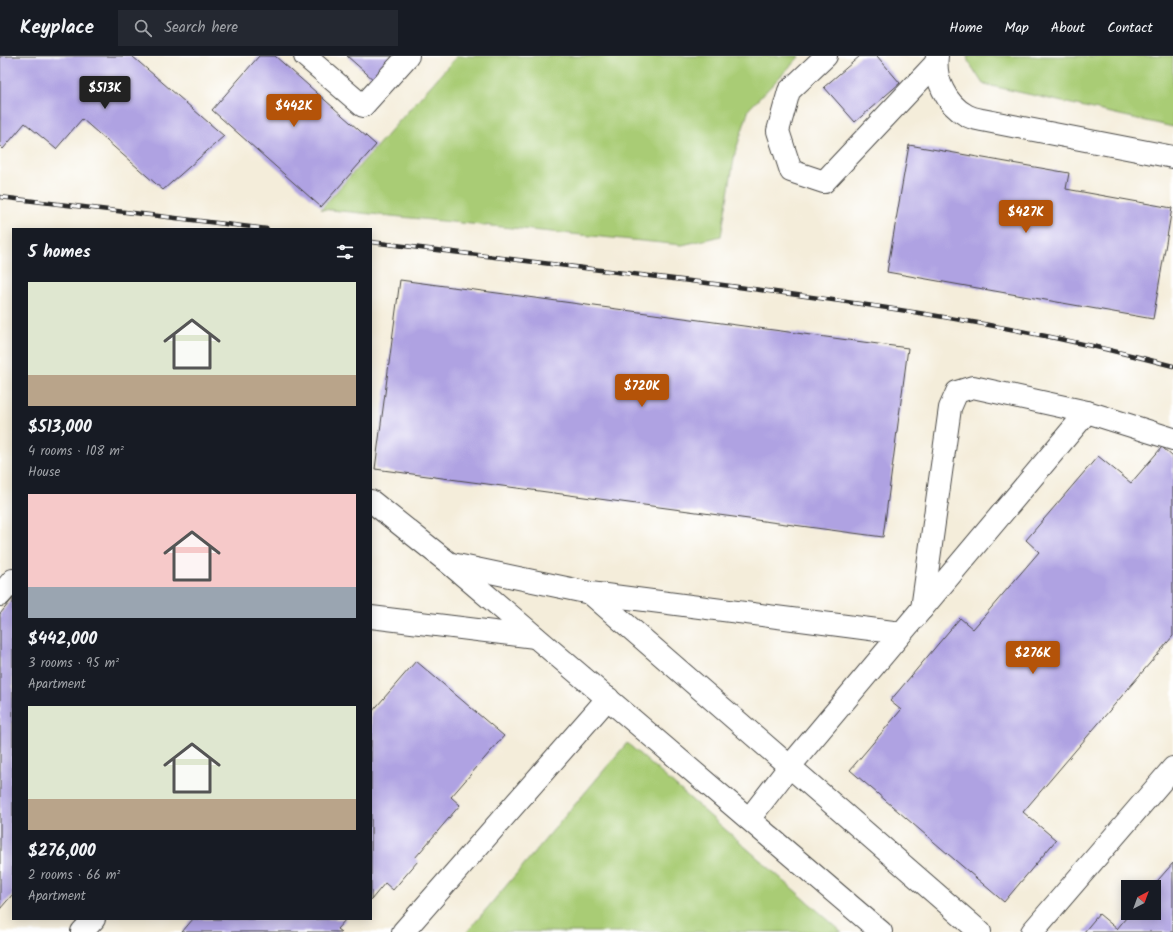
<!DOCTYPE html>
<meta charset="utf-8">
<style>
body{margin:0;font-family:Kalam,sans-serif;background:#242831;color:#f1f3f6;height:100vh;display:flex;flex-direction:column;font-size:15px;white-space:nowrap}
*{box-sizing:border-box;margin:0}
p{font-size:13px;color:#9ea1a6}
.icon{flex:none;width:22px;height:22px;fill:none;stroke:currentColor;stroke-width:2;stroke-linecap:round;stroke-linejoin:round}
.map{position:relative;flex:1;overflow:hidden}
.sheet{position:absolute;left:12px;top:172px;width:360px;height:692px;display:flex;flex-direction:column;background:#171b24;border-radius:0px;box-shadow:0 2px 10px #0003}
.sheet>*{flex:none}
.needle{width:26px;rotate:41deg}
.tools{position:absolute;left:1121px;top:824px;display:grid;gap:8px}
.tools a{display:grid;place-items:center;width:40px;height:40px;border-radius:0px;background:#171b24;box-shadow:0 2px 10px #0003;font-size:20px}
.price{position:absolute;translate:-50% -34px;padding:0 9px;border-radius:4px;background:#b45309;color:#fff;font-size:13px;line-height:26px;filter:drop-shadow(0 1px 2px #0008)}
.price::after{content:'';position:absolute;left:50%;top:24px;width:12px;height:9px;margin-left:-6px;background:inherit;clip-path:polygon(0 0,100% 0,50% 100%)}
.price.active{background:#222;color:#fff}
ul{padding:0;list-style:none}
li{display:grid;align-content:center;gap:8px;height:212px;padding:0 16px}
li span{display:grid;place-items:center;height:124px;border-radius:0px;color:#555}
li>.icon{margin-inline-start:auto}
span .icon{width:72px;height:72px;fill:#fffc;stroke-width:1}
li b{font-size:17px}
h2{display:flex;justify-content:space-between;align-items:center;height:48px;padding:0 16px;font-size:17px}
header{display:flex;align-items:center;gap:24px;box-sizing:border-box;height:56px;padding:0 20px;background:#171b24;border-bottom:1px solid #363941}
header strong{font-size:19px}
nav{display:flex;gap:22px;margin-inline-start:auto;font-size:14px}
.search{width:280px;height:36px;background:#242831;display:flex;align-items:center;gap:10px;box-sizing:border-box;padding:0 14px;border-radius:0px;color:#9ea1a6;font-size:15px}
.map>svg:first-child{display:block}
.green{fill:#a9cc75;stroke:#6a7c50}
.building{fill:#afa2e2}
.lines{fill:none;stroke-linecap:round;stroke-linejoin:round}
.minor-casing{stroke:#494845;stroke-width:24}
.minor{stroke:#fff;stroke-width:22}
.rail-casing{stroke:#2b2b2b;stroke-width:4.5}
.rail{stroke:#fff;stroke-width:3;stroke-dasharray:9;stroke-linecap:butt}
</style>
<header>
<strong>Keyplace</strong>
<div class="search"><svg class="icon" aria-label="search" viewBox="0 0 24 24"><circle cx="10" cy="10" r="6"/><path d="M15 15l6 6"/></svg>Search here</div>
<nav><a>Home</a><a>Map</a><a>About</a><a>Contact</a></nav>
</header>
<div class="map">
<svg width="1173" height="876" viewBox="0 0 1173 876">
<rect width="100%" height="100%" fill="#fff"/>
<filter id="ink" filterUnits="userSpaceOnUse"><feTurbulence type="fractalNoise" baseFrequency=".025" numOctaves="2"/><feDisplacementMap in="SourceGraphic" scale="8" xChannelSelector="R" yChannelSelector="G"/><feConvolveMatrix kernelMatrix="1 2 1 2 8 2 1 2 1" color-interpolation-filters="sRGB"/></filter>
<filter id="wash" filterUnits="userSpaceOnUse"><feTurbulence type="fractalNoise" baseFrequency=".012" numOctaves="4" result="noise"/><feDisplacementMap in="SourceGraphic" scale="16" xChannelSelector="R" yChannelSelector="G"/><feGaussianBlur stdDeviation="0.9" result="paint"/><feColorMatrix in="noise" values="0 0 0 0 0 0 0 0 0 0 0 0 0 0 0 0 0 1.4 0 .05"/><feComposite in="paint" operator="in"/></filter>
<g filter="url(#wash)">
<rect width="100%" height="100%" fill="#f4edda"/>
<g class="green">
<path d="M457 0H800L749 53 735 97 721 180 682 189 321 153Z"/>
<path d="M967 0H1173V71L983 28 968 5Z"/>
<path d="M627 687 842 876H467Z"/>
</g>
<g id="blocks">
<g class="building">
<path d="M0 0H132L224 80 163 134 82 63 56 93 25 67 3 93 0 90Z"/>
<path d="M259 0H275L376 89 321 151 212 54Z"/>
<path d="M347 0H396L375 25Z"/>
<path d="M860 0H877L900 27 855 66 824 31Z"/>
<path d="M909 89 1069 117 1066 133 1172 152 1153 263 887 216Z"/>
<path d="M400 224 908 292 883 481 375 413Z"/>
<path d="M1162 391 1173 401V580L1023 756 1056 784 1004 846 850 714 901 654 890 645 960 562 973 573 1039 496 1026 484 1098 400 1131 427Z"/>
<path d="M13 542V838L0 853V558Z"/>
<path d="M416 605 504 680 451 741 460 749 415 802 418 805 393 834 385 827 371 844V657Z"/>
<path d="M1173 807V876H1084L1099 858 1117 873 1130 857H1154V831H1152Z"/>
<path d="M193 863H346L337 873 341 876H182Z"/>
</g>
</g>
</g>
<g filter="url(#ink)">
<use href="#blocks" fill-opacity="0" stroke="#494845" stroke-width="1"/>
<g class="lines">
<g class="minor-casing">
<g id="minor">
<path d="M305 0 363 50 408 0"/>
<path d="M826 0 789 35 778 75 791 115 824 126 936 7"/>
<path d="M937 0C934 23 946 48 966 59 971 62 977 63 982 64L1173 101"/>
<path d="M371 445 450 508 881 876"/>
<path d="M452 508 590 537 901 577"/>
<path d="M590 537 980 876"/>
<path d="M0 539 13 524"/>
<path d="M922 553 950 352 957 336 973 331 1087 356"/>
<path d="M371 561 535 581"/>
<path d="M749 763 790 710 1087 356 1173 383"/>
<path d="M82 876 94 863"/>
<path d="M403 876 608 642"/>
<path d="M1032 876 1173 712"/>
</g>
</g>
<use href="#minor" class="minor"/>
<g class="rail-casing">
<g id="rail">
<path d="M0 141 267 173"/>
<path d="M371 186C488 200 606 215 723 229 875 249 1025 270 1173 310"/>
</g>
</g>
<use href="#rail" class="rail"/>
</g>
</g>
</svg>
<div class="tools">
<a><svg class="needle" viewBox="-14 -14 28 28"><path d="M0-13l5 13h-10z" fill="#e53935"/><path d="M0 13l5-13h-10z" fill="#9ea1a6"/></svg></a>
</div>
<b class="price active" style="left:105px;top:54px">$513K</b>
<b class="price" style="left:294px;top:72px">$442K</b>
<b class="price" style="left:1026px;top:178px">$427K</b>
<b class="price" style="left:642px;top:352px">$720K</b>
<b class="price" style="left:1033px;top:619px">$276K</b>
<section class="sheet">
<h2>5 homes<svg class="icon" aria-label="filters" viewBox="0 0 24 24"><path d="M4 7h16M4 17h16"/><circle cx="9" cy="7" r="2"/><circle cx="15" cy="17" r="2"/></svg></h2>
<ul>
<li><span style="background:linear-gradient(#dfe7d0 75%,#b9a48a 0)"><svg class="icon" aria-label="home" viewBox="0 0 24 24"><path d="M3 11l9-7 9 7M6 9v11h12V9"/></svg></span><div><b>$513,000</b><p>4 rooms · 108 m²</p><p>House</p></div></li>
<li><span style="background:linear-gradient(#f6c9c9 75%,#9aa5b1 0)"><svg class="icon" aria-label="home" viewBox="0 0 24 24"><path d="M3 11l9-7 9 7M6 9v11h12V9"/></svg></span><div><b>$442,000</b><p>3 rooms · 95 m²</p><p>Apartment</p></div></li>
<li><span style="background:linear-gradient(#dfe7d0 75%,#b9a48a 0)"><svg class="icon" aria-label="home" viewBox="0 0 24 24"><path d="M3 11l9-7 9 7M6 9v11h12V9"/></svg></span><div><b>$276,000</b><p>2 rooms · 66 m²</p><p>Apartment</p></div></li>
</ul>
</section>
</div>
